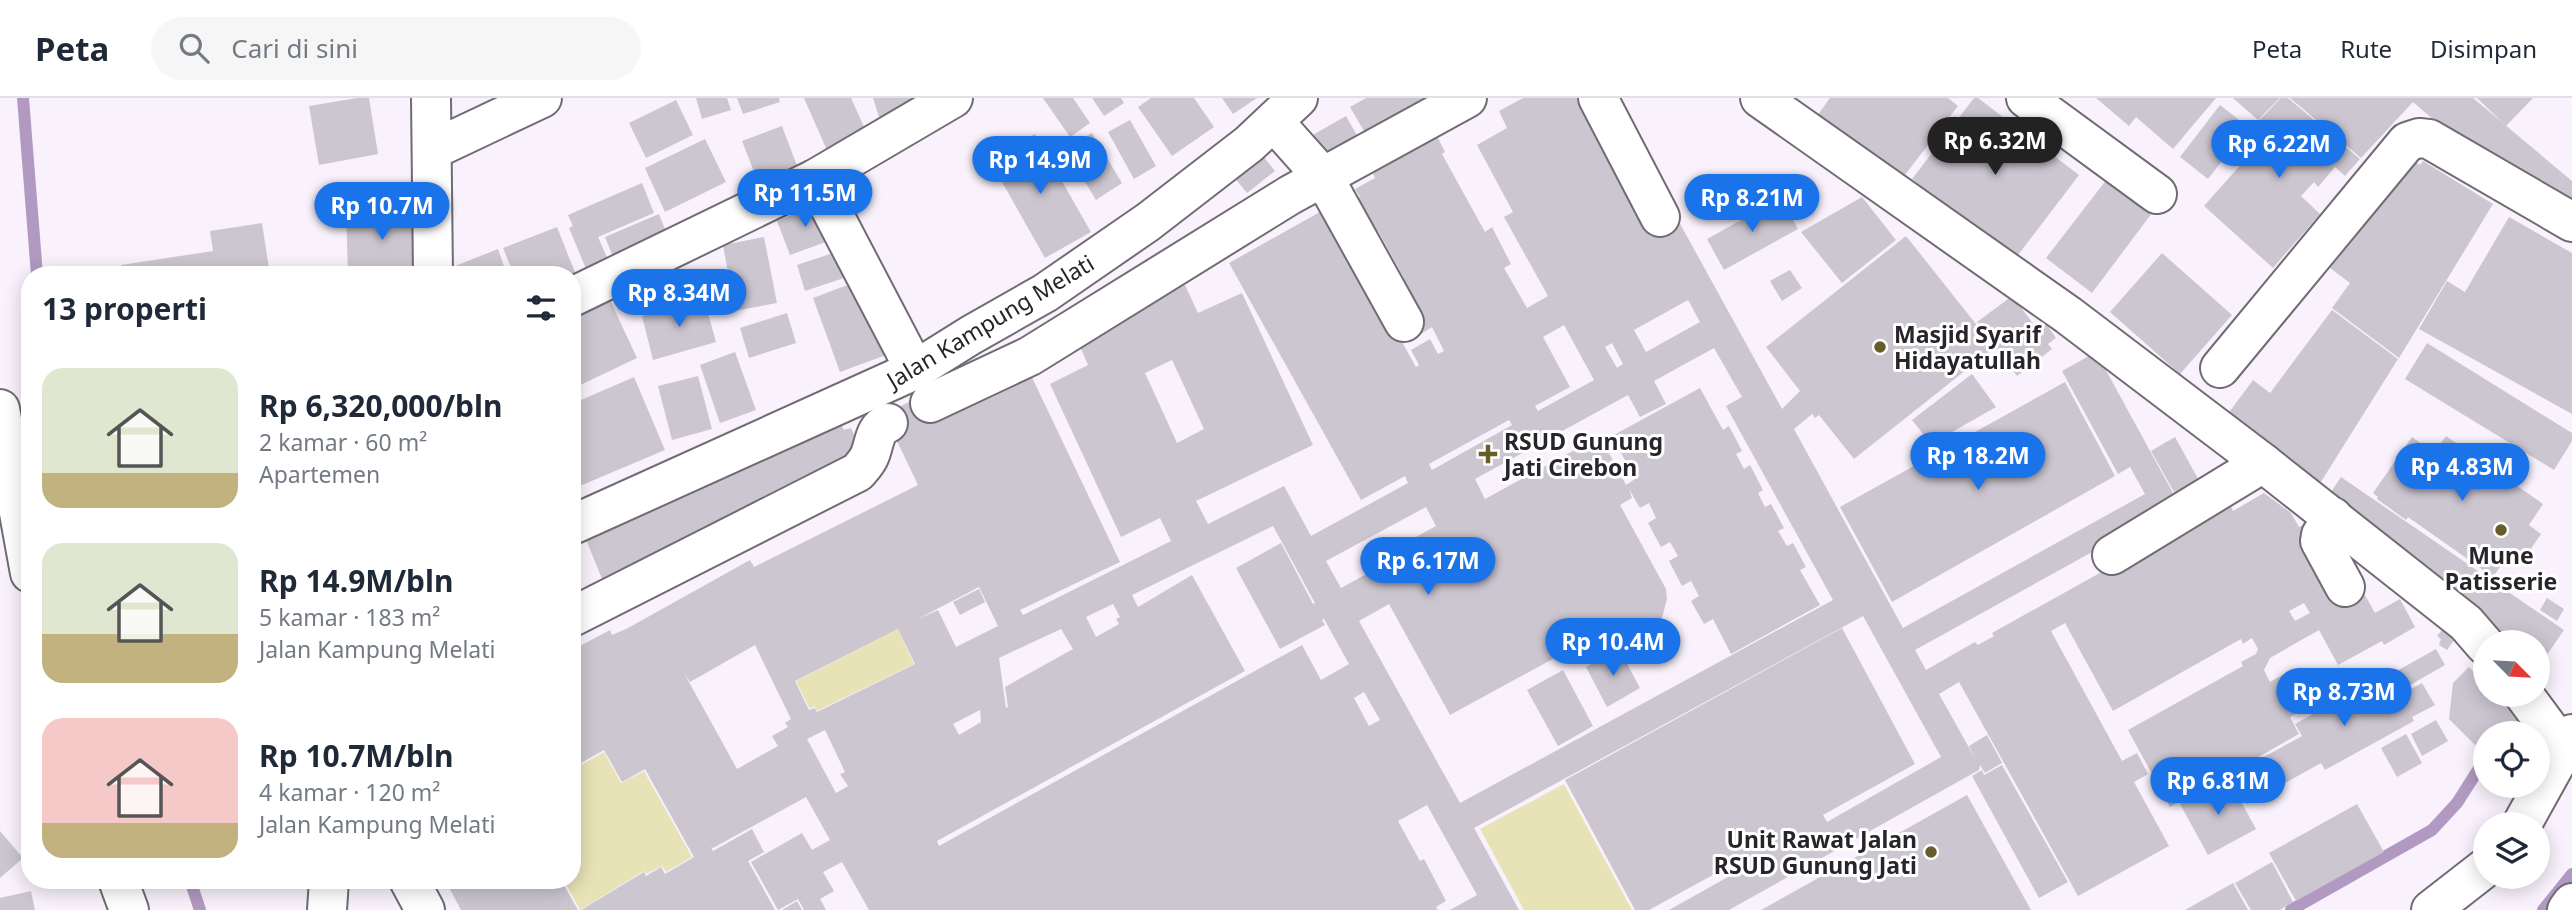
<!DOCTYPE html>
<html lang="id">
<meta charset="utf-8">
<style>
body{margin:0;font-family:"Noto Sans",sans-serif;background:#f6f6f7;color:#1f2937;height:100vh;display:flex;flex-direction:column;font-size:26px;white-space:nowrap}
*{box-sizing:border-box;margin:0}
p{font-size:23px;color:#747a83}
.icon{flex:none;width:38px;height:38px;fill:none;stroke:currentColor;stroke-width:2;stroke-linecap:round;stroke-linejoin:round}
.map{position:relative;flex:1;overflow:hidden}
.sheet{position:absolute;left:21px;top:168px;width:560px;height:623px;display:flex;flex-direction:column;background:#fff;border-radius:28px;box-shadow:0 4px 18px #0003}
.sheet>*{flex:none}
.needle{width:46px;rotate:114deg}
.controls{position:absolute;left:2473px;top:532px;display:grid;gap:14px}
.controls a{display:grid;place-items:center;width:77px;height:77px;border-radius:50%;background:#fff;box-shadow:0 4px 18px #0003;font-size:35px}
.price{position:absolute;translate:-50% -60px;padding:0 16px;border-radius:24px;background:#1a73e8;color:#fff;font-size:23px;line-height:46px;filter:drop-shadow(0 2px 4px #0008)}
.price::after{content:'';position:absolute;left:50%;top:42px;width:21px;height:16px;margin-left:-10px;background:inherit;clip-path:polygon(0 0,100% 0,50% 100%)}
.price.on{background:#222;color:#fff}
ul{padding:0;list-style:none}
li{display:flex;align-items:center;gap:21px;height:175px;padding:0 21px}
li span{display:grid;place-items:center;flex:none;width:196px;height:140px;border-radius:21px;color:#555}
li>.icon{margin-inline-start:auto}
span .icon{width:84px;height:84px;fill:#fffc;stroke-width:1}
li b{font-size:30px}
h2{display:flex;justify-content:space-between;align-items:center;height:84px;padding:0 21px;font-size:30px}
header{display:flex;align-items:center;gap:42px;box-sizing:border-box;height:98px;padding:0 35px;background:#fff;border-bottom:2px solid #e0e1e3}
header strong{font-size:33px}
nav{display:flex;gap:38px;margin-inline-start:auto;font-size:24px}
.search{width:490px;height:63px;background:#f6f6f7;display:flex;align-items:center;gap:18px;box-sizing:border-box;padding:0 24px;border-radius:38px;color:#747a83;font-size:26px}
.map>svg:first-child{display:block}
.green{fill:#e8e2b7}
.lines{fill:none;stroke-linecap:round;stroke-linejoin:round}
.stream{stroke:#b299c1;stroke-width:12}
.building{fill:#ccc6d1;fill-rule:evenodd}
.minor-casing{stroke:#716b74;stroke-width:42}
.major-casing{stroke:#716b74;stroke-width:42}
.minor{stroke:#fff;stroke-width:38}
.major{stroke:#fff;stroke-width:38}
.poi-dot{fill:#665e2a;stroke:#fff;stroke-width:2.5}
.labels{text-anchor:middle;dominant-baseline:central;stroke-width:6;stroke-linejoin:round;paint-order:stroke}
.street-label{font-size:23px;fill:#272529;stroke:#fff}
.poi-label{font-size:23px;font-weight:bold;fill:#272529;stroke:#fff;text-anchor:start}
</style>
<header>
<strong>Peta</strong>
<div class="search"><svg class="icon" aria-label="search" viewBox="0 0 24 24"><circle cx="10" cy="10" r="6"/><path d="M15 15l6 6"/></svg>Cari di sini</div>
<nav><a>Peta</a><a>Rute</a><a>Disimpan</a></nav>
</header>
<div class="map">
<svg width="2572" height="812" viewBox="0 0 2572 812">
<rect width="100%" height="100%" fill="#f9f2fd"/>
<g class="green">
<path d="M898 531 914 566 817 613 815 608 810 611 796 583Z"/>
<path d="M604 654 621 685 644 673 692 759 666 774 662 768 646 776 644 773 580 812 564 782H572V672Z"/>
<path d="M1564 686 1632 812H1524L1480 731Z"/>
</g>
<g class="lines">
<g class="stream">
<path d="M23 0 37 177"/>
<path d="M2538 569 2539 566"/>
<path d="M190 782 200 812"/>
<path d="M2291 812 2432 732 2457 705 2485 661"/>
<path d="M2543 812 2572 776"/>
</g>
</g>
<g class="building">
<path d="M357 0H369L378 56 319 67 309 8Z"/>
<path d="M696 0H727L731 12 702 21Z"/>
<path d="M737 0H779L780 4 743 16Z"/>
<path d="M804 0H851L869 40 829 57Z"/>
<path d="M873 0H918L880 22Z"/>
<path d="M1043 0H1073L1090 25 1070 39Z"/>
<path d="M1092 0H1121L1124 5 1104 18Z"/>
<path d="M1151 0H1194L1214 29 1172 58 1138 9Z"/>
<path d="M1222 0H1257L1233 16Z"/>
<path d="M1366 0H1432L1371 45 1350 9Z"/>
<path d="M1523 0H1580L1678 122 1782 311 1800 293 1766 249 1906 138 1991 245 1977 224 2012 198 2038 232 2046 226 2056 240 2048 246 2052 251 2017 278 1995 249 1854 361 1819 317 1815 320 1812 316 1794 331 1903 530 2145 396 2130 369 2118 376 2062 273 2096 254 2179 406 1915 552 1926 572 1975 544 1978 547 1994 538 1992 535 2229 403 2233 413 2264 395 2291 415 2299 429 2303 427 2319 455 2362 492 2375 515 2400 501 2415 529 2384 547 2382 543 2338 567 2319 532 2270 560 2264 572 2270 584 2284 576 2304 611 2290 619 2299 636 2170 709 2128 632 2243 568 2241 564 2256 556 2258 551 2252 540 2243 546 2241 541 2113 613 2065 525 2051 533 2122 663 2137 655 2148 676 2134 684 2169 748 2078 798 1959 584 1939 596 1976 662 1969 648 1987 637 2002 665 1985 675 1980 667 1979 672 1729 812H1669L1735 775 1731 767 1649 812H1635L1565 682 1842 530 1915 666 1823 717 1827 724 1941 659 1863 518 1474 730 1519 812H1450L1477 797 1427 707 1398 723 1420 763 1424 761 1446 803 1436 809 1438 812H869L842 764 823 774 834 793 820 801 826 812H804L798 801 778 812 751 764 802 735 812 752 830 742 806 699 713 750 711 749 713 753 752 731 764 754 748 763 775 812H581L644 774 646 778 661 769 665 776 694 759 645 671 622 684 604 652 572 670V552L610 532 612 537 628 530 750 462 754 469 918 387 884 316 926 296 1028 271 1120 464 1020 512 1023 517 1171 443 1160 420 1121 439 1050 286 1088 267 1076 239 1185 187 1198 215 1242 195 1313 347 1196 403 1208 426 1284 388 1311 438 1408 385 1405 378 1361 402 1229 165 1327 110 1416 269 1419 267 1411 252 1430 241 1438 256 1444 253 1432 229 1421 236 1393 186 1404 180 1378 133 1367 139 1349 106 1360 99 1355 91 1375 80 1367 64 1432 28 1445 54 1442 56 1485 134 1492 129 1511 166 1504 170 1527 210 1548 198 1504 119 1513 114 1477 47 1507 30 1499 13ZM1688 202 1700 224 1646 254 1634 232ZM1564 227 1594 282 1538 313 1535 308 1570 289 1543 239ZM1612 245 1623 266 1617 270 1605 249ZM1714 250 1742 299 1726 308 1833 502 1460 705 1359 523 1389 506 1450 617 1615 527 1626 533 1636 535 1646 533 1662 520 1667 501 1666 491 1620 407 1632 400 1629 391 1640 410 1649 405 1656 420 1648 425 1661 449 1670 444 1678 458 1669 463 1682 488 1691 483 1699 498 1691 503 1704 526 1713 521 1731 556 1820 507 1800 472 1806 469 1793 445 1787 448 1778 433 1784 430 1771 406 1765 409 1758 395 1763 392 1750 367 1744 371 1736 356 1742 353 1729 328 1723 332 1700 290 1612 338 1635 381 1626 387 1600 338 1485 401 1475 381 1628 297 1640 319 1666 306 1654 283ZM1172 262 1204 331 1177 345 1145 275ZM1509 322 1512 327 1432 372 1429 366ZM1426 409 1436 428 1368 465 1372 473 1341 490 1326 463ZM1273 428 1315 505 1313 506 1281 445 1236 470 1280 551 1325 527 1322 522 1324 521 1349 566 1321 582 1302 547 939 748 937 743 1245 573 1192 477 1138 509 1132 497ZM979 489 998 528 956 549 938 512 916 522ZM2304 505 2310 515 2295 523 2289 513ZM1113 506 1120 519 1116 521 1119 526 1096 539 1086 519ZM898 531 915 566 817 614 815 610 809 612 795 583ZM1061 531 1073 551 1005 589 1008 609 1006 610 999 560ZM755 547 791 621 785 625 788 629 772 638 778 648 737 671 684 575 690 584ZM1364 594 1380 622 1369 628 1354 600ZM980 612 981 624 959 637 953 626ZM825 632 845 674 840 676 848 688 836 695 807 641Z"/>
<path d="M1830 0H1948L1958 8 1901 82 1817 18Z"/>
<path d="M1974 0H1978L2079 77 2015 161 1912 81Z"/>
<path d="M2096 0H2216L2173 51 2136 19 2129 28Z"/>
<path d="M2233 0H2280L2258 22Z"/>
<path d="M2281 0H2288L2360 61 2345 78 2335 69 2318 89 2314 84 2301 98 2320 116 2273 170 2204 108 2252 54 2239 43Z"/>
<path d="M2290 0H2473L2572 83V106L2441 28 2413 4 2361 60Z"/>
<path d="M2477 0H2533L2506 28Z"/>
<path d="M676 2 693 37 646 60 629 25Z"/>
<path d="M2220 7 2248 29 2208 81 2180 59Z"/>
<path d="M1346 18 1360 43 1326 63 1311 38Z"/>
<path d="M1130 22 1156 68 1134 81 1108 34Z"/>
<path d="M782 28 799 73 760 89 742 43Z"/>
<path d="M1092 35 1122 85 1096 102 1065 51Z"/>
<path d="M1035 36 1091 134 1045 160 989 61Z"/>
<path d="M705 41 726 84 665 114 645 70Z"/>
<path d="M1262 57 1275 73 1247 95 1234 79Z"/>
<path d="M2414 63 2420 67 2423 63 2493 106 2399 260 2332 210 2350 185 2330 170Z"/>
<path d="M2107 81 2152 115 2092 195 2046 160Z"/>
<path d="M642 85 654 115 598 139 609 164 587 173 569 130 573 128 568 117Z"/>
<path d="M1862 99 1896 142 1842 185 1801 134Z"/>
<path d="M1781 100 1798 131 1724 172 1707 141Z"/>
<path d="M820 105 834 141 790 157 777 123Z"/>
<path d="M415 110 417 177H348L346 112Z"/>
<path d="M659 116 670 144 616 166 605 139Z"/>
<path d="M2509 119 2572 155V316L2419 231 2447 183 2465 194Z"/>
<path d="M262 125 270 177H122L121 167 213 153 210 133Z"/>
<path d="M557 129 580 187 572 190V177H514L503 150Z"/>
<path d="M764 139 777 205 735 213 723 147Z"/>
<path d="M848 150 856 176 805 193 797 167Z"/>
<path d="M498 151 507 177H453L450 170Z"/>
<path d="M2162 155 2232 217 2180 276 2110 214Z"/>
<path d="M1790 172 1802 190 1782 203 1770 183Z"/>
<path d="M858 183 886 257 840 274 813 200Z"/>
<path d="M704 201 716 244 653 262 642 218Z"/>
<path d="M610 202 637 260 572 291V221Z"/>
<path d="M2332 212 2398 261 2319 387 2227 317 2253 282 2270 295Z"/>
<path d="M787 215 796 245 749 260 740 230Z"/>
<path d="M2427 245 2572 335V343L2554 372 2405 281Z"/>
<path d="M735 254 756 312 720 325 700 267Z"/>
<path d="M1972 276 1996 309 1931 346 1912 322Z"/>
<path d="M698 278 712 331 672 342 658 288Z"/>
<path d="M634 279 665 352 575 390 572 384V306Z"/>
<path d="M2065 284 2115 378 1892 504 1840 409Z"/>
<path d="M841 326 844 332 851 330 861 352 855 363 602 481 585 439Z"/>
<path d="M2446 338 2543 406 2529 427 2541 436 2520 467 2507 459 2493 479 2408 419 2406 422 2377 401 2378 399 2373 395 2412 339 2434 355Z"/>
<path d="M2175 339 2202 388 2178 401 2151 353Z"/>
<path d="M2341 379 2564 532 2540 567 2538 564V544H2511L2325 403Z"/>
<path d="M979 491 985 504 960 517 953 504Z"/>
<path d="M2547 500 2564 511 2557 523 2540 512Z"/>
<path d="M2444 514 2460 534 2447 552 2439 547 2441 541 2437 538 2442 532 2435 527Z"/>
<path d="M1619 551 1640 590 1607 609 1586 569Z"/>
<path d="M2436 551 2445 567 2398 594 2400 597 2422 585 2435 607 2412 619 2414 623 2325 672 2321 665 2247 706 2231 677 2302 638 2295 626 2387 574 2388 578Z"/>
<path d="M2469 569 2485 585V597H2497L2520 621 2505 635H2485V657L2449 621 2453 585Z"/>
<path d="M1563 572 1593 628 1558 648 1527 592Z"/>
<path d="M2436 622 2448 643 2422 658 2411 636Z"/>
<path d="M2406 636 2422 665 2397 679 2381 650Z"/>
<path d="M2002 667 2068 784 2039 800 1972 678 1982 672 1984 677Z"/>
<path d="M2228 680 2256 731 2208 757 2180 706Z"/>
<path d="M1967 697 2031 812H1761Z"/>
<path d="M2357 706 2384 754 2296 803 2269 755Z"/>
<path d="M0 733 23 760 0 780Z"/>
<path d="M2272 764 2293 804 2280 812H2251L2235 785Z"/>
<path d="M445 782H561L578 812H461Z"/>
<path d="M2233 785 2248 812H2185Z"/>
<path d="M31 793 35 812H0V800Z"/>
<path d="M797 803 802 812H782Z"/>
</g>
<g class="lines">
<g class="minor-casing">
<g id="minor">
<path d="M431 0 433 177"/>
<path d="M1598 0 1660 119"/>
<path d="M1760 0 2068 217 2263 365 2466 525 2485 547"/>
<path d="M2026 0 2157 96"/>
<path d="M1274 24 1324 80 1404 224"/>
<path d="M432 52 542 0"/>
<path d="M815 81 915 272"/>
<path d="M572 199 815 81 953 0"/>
<path d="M2220 270 2407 44 2419 40 2429 41 2572 124"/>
<path d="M930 305 1030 258 1290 97 1467 0"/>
<path d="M2333 419 2321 437 2320 443 2345 489"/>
<path d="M572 427 915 272 971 237 1045 195 1148 124 1249 46 1298 0"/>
<path d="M2112 457 2263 365"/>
<path d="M572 519 858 374C862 369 866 365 869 359 875 347 873 331 888 325"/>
<path d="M2524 597 2564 651"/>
<path d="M2522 726 2572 636"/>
<path d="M409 782 425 812"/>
<path d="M327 812 329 782"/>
<path d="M2431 812 2485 770"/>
<path d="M2567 812 2572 805"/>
</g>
</g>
<g class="major-casing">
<g id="major">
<path d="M0 311 30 475"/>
<path d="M118 782 129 812"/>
</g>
</g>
<use href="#minor" class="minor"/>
<use href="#major" class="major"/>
</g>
<g class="poi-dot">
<circle cx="1880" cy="249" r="7"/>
<path d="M1484.5 345.5h7v7h7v7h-7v7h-7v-7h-7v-7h7z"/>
<circle cx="2501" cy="432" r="7"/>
<circle cx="1931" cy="754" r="7"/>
</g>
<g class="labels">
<g class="street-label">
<text transform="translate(990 223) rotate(-31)">Jalan Kampung Melati</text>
</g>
<g class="poi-label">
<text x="1894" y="236">Masjid Syarif<tspan x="1894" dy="26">Hidayatullah</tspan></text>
<text x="1504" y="343">RSUD Gunung<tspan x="1504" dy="26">Jati Cirebon</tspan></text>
<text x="2501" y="457" text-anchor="middle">Mune<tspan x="2501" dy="26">Patisserie</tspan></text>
<text x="1917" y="741" text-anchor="end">Unit Rawat Jalan<tspan x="1917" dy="26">RSUD Gunung Jati</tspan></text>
</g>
</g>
</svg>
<div class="controls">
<a><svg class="needle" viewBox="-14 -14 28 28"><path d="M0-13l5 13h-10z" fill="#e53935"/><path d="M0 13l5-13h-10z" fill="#747a83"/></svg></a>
<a><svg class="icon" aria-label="locate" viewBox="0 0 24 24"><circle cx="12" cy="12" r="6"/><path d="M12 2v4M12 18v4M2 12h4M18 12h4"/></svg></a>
<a><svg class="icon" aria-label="layers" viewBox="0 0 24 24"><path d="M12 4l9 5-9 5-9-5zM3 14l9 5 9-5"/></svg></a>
</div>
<b class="price on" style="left:1995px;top:79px">Rp 6.32M</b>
<b class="price" style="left:2279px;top:82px">Rp 6.22M</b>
<b class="price" style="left:1040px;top:98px">Rp 14.9M</b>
<b class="price" style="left:805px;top:131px">Rp 11.5M</b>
<b class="price" style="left:1752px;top:136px">Rp 8.21M</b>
<b class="price" style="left:382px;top:144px">Rp 10.7M</b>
<b class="price" style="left:679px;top:231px">Rp 8.34M</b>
<b class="price" style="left:1978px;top:394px">Rp 18.2M</b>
<b class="price" style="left:2462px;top:405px">Rp 4.83M</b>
<b class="price" style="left:1428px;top:499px">Rp 6.17M</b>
<b class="price" style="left:1613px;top:580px">Rp 10.4M</b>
<b class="price" style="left:2344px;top:630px">Rp 8.73M</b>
<b class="price" style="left:2218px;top:719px">Rp 6.81M</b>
<section class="sheet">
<h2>13 properti<svg class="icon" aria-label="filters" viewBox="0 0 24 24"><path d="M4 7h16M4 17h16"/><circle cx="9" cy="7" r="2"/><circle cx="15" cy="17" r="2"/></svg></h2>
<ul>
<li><span style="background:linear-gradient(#dfe7d0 75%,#c2b280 0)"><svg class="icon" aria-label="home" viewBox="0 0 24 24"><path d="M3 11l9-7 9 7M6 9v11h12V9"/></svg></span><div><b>Rp 6,320,000/bln</b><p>2 kamar · 60 m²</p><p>Apartemen</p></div></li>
<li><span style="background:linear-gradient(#dfe7d0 65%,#c2b280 0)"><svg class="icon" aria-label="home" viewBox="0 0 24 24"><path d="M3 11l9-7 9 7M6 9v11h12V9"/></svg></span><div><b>Rp 14.9M/bln</b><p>5 kamar · 183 m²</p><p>Jalan Kampung Melati</p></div></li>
<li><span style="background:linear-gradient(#f6c9c9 75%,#c2b280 0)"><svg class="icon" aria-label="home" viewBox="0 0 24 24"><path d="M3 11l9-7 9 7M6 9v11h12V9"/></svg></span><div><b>Rp 10.7M/bln</b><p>4 kamar · 120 m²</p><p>Jalan Kampung Melati</p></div></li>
</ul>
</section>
</div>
